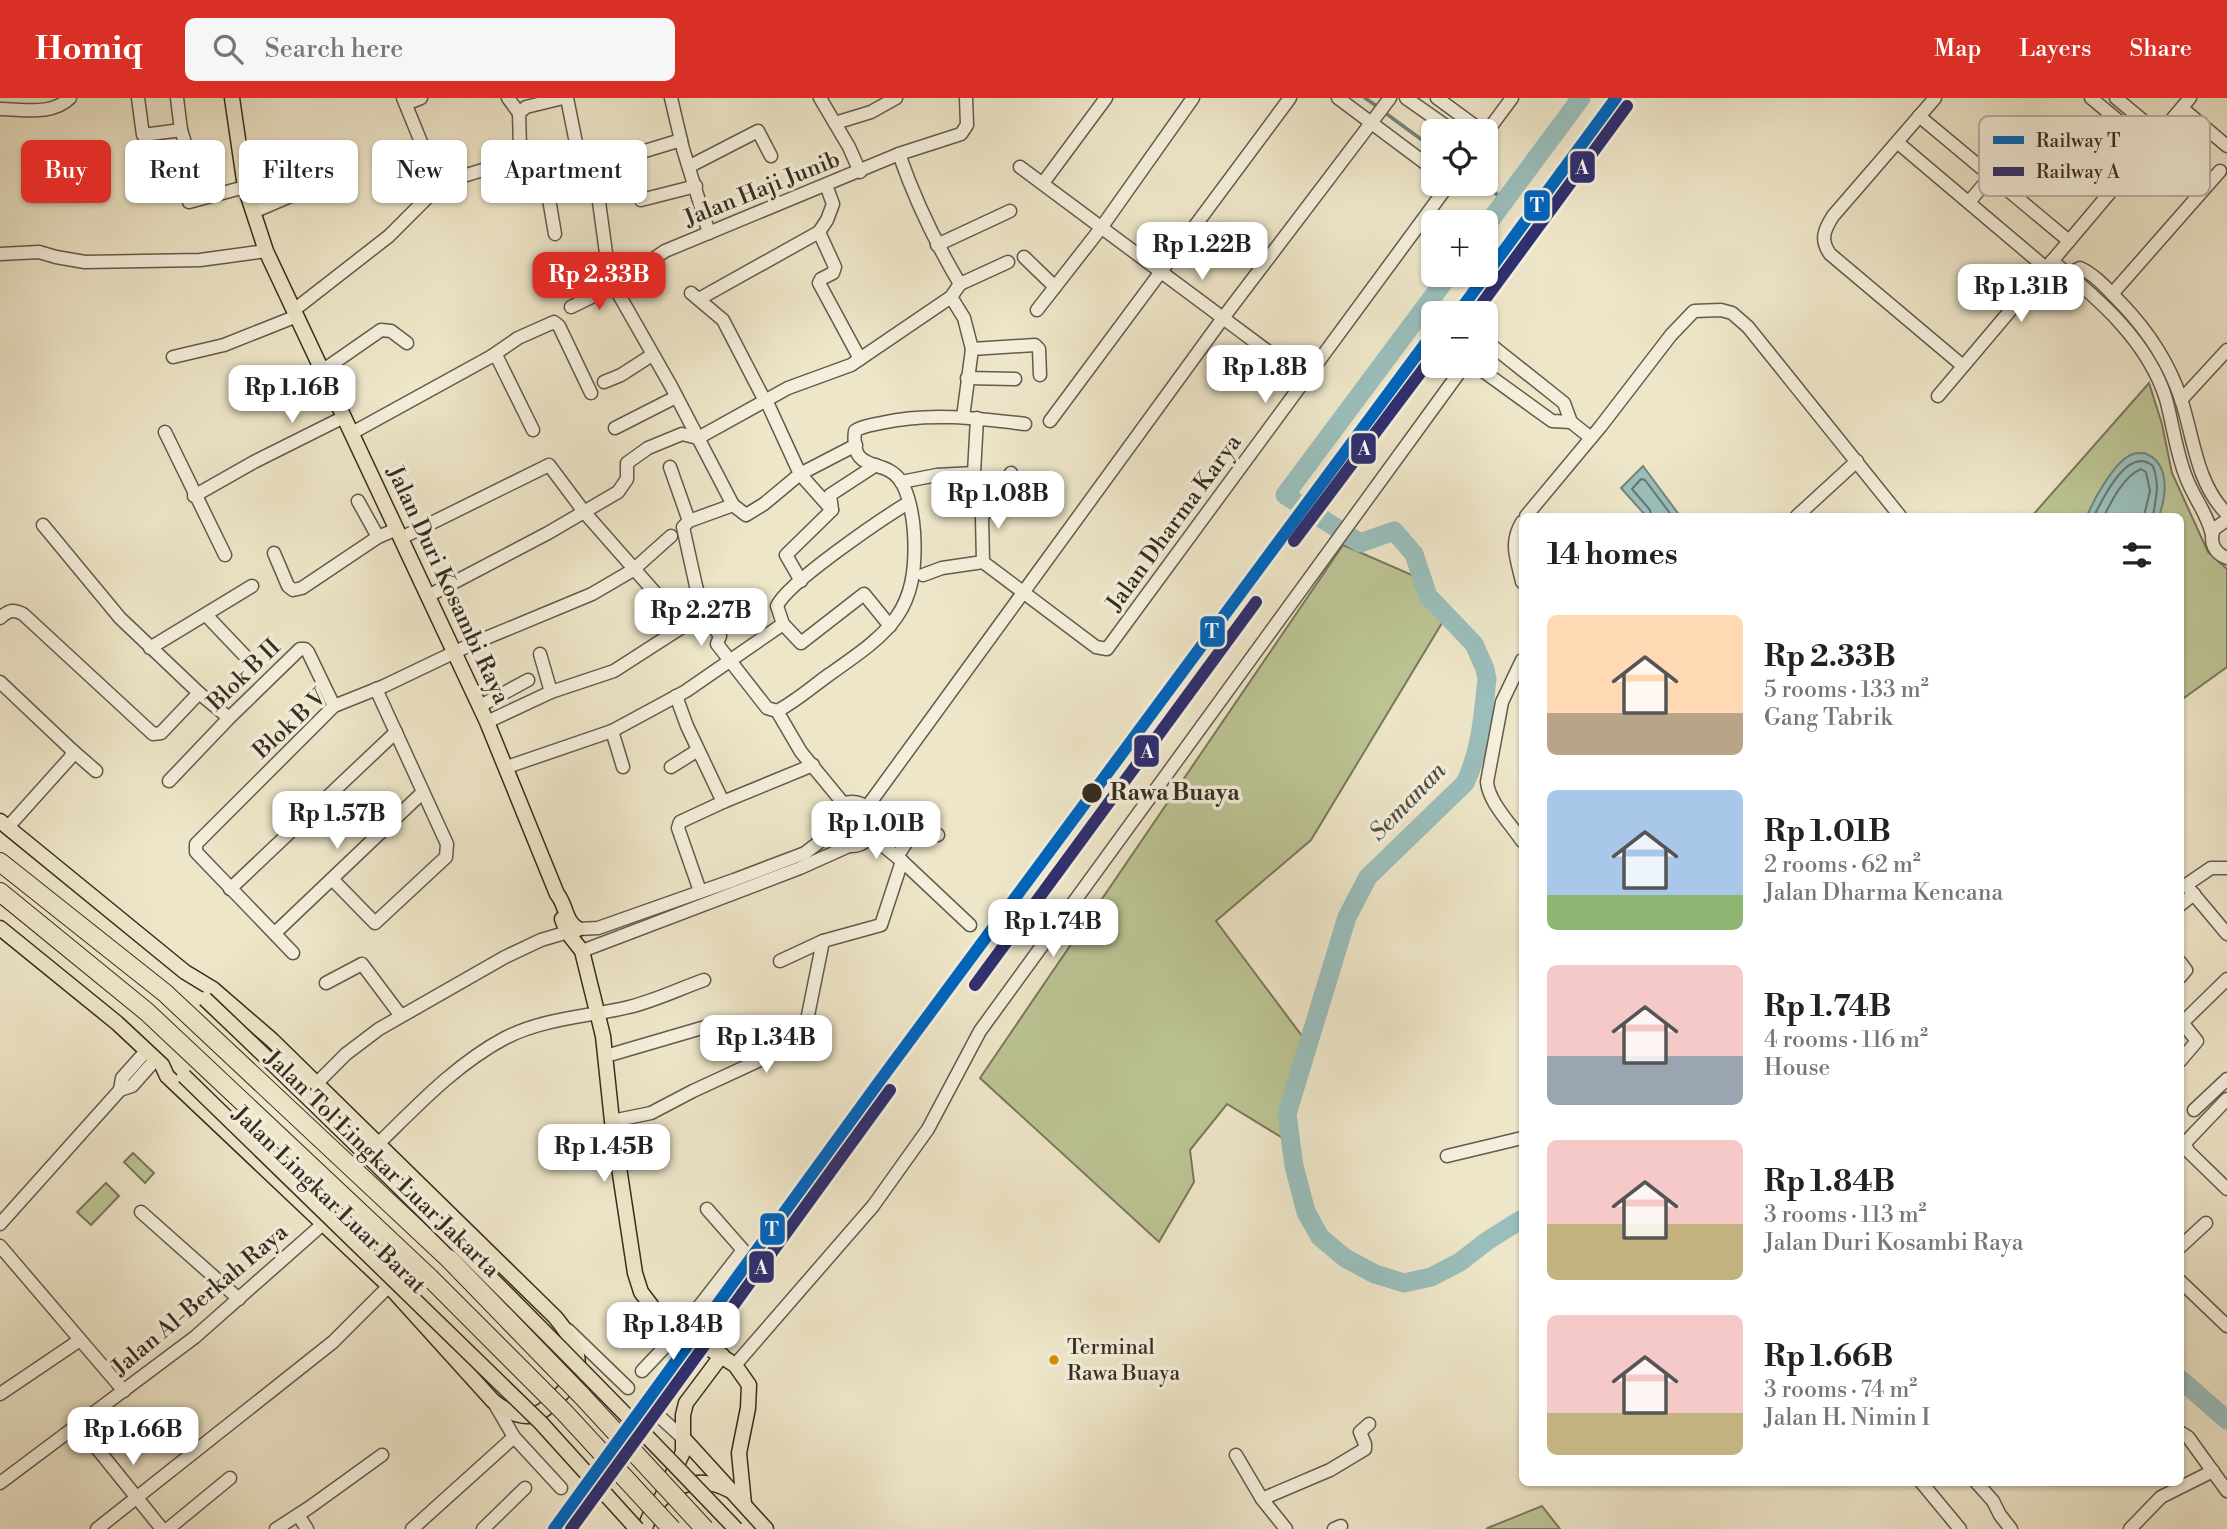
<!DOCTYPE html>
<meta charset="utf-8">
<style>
body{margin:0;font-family:"Libre Bodoni",serif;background:#f6f6f6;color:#222;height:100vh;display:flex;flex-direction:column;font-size:26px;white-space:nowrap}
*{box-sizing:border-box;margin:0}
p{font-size:23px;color:#767676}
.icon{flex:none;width:38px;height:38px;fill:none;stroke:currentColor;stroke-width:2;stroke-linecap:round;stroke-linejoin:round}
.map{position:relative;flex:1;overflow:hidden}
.details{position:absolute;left:1519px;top:415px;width:665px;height:973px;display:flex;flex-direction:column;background:#fff;border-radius:10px;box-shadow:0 2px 5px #0004}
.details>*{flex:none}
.hud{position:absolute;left:21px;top:42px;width:665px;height:63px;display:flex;gap:14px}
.tools{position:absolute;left:1421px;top:21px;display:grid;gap:14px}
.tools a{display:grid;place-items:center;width:77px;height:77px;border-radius:10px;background:#fff;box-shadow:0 2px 5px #0004;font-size:35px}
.price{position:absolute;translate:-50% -60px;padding:0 16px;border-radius:14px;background:#fff;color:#222;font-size:23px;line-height:46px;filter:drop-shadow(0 2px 4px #0008)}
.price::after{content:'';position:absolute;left:50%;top:42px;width:21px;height:16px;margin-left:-10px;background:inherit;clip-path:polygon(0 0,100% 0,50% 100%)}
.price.current{background:#d93025;color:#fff}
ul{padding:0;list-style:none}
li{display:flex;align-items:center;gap:21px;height:175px;padding:0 28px}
li span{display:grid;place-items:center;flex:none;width:196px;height:140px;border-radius:10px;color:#555}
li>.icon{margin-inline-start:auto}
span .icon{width:84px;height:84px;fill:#fffc;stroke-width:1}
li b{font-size:30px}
h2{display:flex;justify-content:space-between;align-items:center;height:84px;padding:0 28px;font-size:30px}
.chip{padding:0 24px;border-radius:10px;background:#fff;box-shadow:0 2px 5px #0004;font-size:24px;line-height:63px}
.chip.current{background:#d93025;color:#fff}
header{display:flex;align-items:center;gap:42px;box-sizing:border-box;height:98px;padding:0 35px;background:#d93025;color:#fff}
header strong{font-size:33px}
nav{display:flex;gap:38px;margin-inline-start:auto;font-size:24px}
.search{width:490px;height:63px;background:#f6f6f6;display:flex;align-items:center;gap:18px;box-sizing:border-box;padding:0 24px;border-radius:10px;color:#767676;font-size:26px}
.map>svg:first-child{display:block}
.green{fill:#bcc494;stroke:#79785c;stroke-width:2}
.water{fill:#9abebb;stroke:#72847e;stroke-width:2}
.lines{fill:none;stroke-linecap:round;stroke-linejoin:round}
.shore{stroke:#68756f;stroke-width:2}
.stream{stroke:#72847e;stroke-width:3.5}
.river{stroke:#9abebb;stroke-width:19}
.minor-casing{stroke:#645a4c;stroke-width:15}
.major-casing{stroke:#362c23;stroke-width:17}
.highway-casing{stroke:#362c23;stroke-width:20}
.minor{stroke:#f4efdc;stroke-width:12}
.major{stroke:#eee6c9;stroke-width:14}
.highway{stroke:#eee6c9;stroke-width:18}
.major-bridge-casing{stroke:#362c23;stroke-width:17;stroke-linecap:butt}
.highway-bridge-casing{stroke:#362c23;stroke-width:20;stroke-linecap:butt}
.major-bridge{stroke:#eee6c9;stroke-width:14}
.highway-bridge{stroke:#eee6c9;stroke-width:18}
.rail-1-casing{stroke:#f4efdc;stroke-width:18}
.rail-2-casing{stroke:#f4efdc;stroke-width:18}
.rail-1{stroke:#0065bd;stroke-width:12}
.rail-2{stroke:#2e2f70;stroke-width:12}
.stop-dot{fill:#362c23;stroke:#f4efdc;stroke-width:2.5}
.bus-dot{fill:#d08e07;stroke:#f4efdc;stroke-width:2.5}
.labels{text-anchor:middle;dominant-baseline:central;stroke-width:7;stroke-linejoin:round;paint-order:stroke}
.bus-label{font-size:21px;fill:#362c23;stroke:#f4efdc;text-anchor:start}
.street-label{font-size:23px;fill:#362c23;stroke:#f4efdc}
.stop-label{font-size:23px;font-weight:bold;fill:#362c23;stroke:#f4efdc;text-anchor:start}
.water-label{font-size:24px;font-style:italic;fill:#4f5049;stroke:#f4efdc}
.key{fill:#f4efdc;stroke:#bbb4a4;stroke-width:2}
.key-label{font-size:19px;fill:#362c23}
.line-badge{stroke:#f4efdc;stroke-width:2.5}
.badge-label{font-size:19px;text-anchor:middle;font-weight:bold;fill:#fff}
</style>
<header>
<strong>Homiq</strong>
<div class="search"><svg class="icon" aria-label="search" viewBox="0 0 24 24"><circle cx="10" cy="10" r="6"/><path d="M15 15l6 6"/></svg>Search here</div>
<nav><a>Map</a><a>Layers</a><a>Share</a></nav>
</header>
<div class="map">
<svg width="2227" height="1431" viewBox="0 0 2227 1431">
<rect width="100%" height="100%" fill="#eee6c9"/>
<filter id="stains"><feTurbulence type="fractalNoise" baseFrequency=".00286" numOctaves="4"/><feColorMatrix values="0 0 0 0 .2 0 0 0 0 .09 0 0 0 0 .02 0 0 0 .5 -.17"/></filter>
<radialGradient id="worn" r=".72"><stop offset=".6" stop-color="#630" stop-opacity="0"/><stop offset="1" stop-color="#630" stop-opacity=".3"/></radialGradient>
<g class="green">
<path d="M2149 285 2162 326 2172 375 2208 454 2227 471V569L2181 602 2180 418H2032Z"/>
<path d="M1343 447 1412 477 1445 520 1311 742 1216 823 1308 946 1281 1039 1227 1006 1190 1052 1194 1084 1159 1144 980 980Z"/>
<path d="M133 1055 154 1075 145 1085 124 1064Z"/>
<path d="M106 1085 119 1098 91 1127 77 1114Z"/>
<path d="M1542 1408 1560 1431H1486L1490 1429Z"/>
</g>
<g class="water">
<path d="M2144 355C2170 364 2167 396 2159 418H2087C2094 401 2115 362 2133 356 2136 355 2140 355 2144 355Z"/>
<path d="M1643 368 1680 418H1646L1621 390Z"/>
</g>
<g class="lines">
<g class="shore">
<path d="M1651 418 1650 412 1632 391 1641 381 1645 382 1672 418"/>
<path d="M2094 418C2103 400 2128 347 2153 368 2160 389 2156 398 2153 418"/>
<path d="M2104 418C2112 402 2124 378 2141 371L2146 374 2150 393 2144 418"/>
</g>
<g class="stream">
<path d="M1365 0 1378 9"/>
<path d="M1384 14 1433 50"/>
<path d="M1482 86 1505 102"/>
</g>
<g class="river">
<path d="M1486 128 1581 0"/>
<path d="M1449 177 1285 397 1360 445 1394 433 1414 456 1428 498 1474 546 1485 571 1487 581C1483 617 1481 652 1465 685L1368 779 1347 819 1287 1016 1294 1068 1306 1114 1320 1139 1345 1160 1375 1176 1404 1185 1431 1179 1460 1164 1487 1143 1522 1121"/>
<path d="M2180 1281 2227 1322"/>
</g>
<g class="minor-casing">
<g id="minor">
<path d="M138 0 143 37 181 32 186 48"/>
<path d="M177 0 181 32"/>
<path d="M403 0 439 88"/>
<path d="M508 0 519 15"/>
<path d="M567 0 577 50 603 58 608 77 596 82 606 155 617 185"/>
<path d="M671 0 683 51 709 135"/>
<path d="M820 0 849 49 860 74"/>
<path d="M1338 0 1433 71"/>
<path d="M1406 0 1453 33"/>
<path d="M1437 0 1482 33"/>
<path d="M1935 0 1833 118C1824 132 1820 142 1830 156L1963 268"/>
<path d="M2091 0 2149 48"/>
<path d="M2116 0 2159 36"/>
<path d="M406 6 421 0"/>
<path d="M2182 10 2227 48"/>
<path d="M0 11C24 11 51 18 70 0"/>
<path d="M1919 18 2069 143"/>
<path d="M835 25 871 14 896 0"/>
<path d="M1486 35 1512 0"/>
<path d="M1897 44 2046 170"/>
<path d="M517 59 544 72 555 136"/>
<path d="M625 59 681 42"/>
<path d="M690 68 758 33 771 58"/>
<path d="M1020 69 1305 281"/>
<path d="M1043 85 1106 0"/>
<path d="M641 102 696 88"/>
<path d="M189 104 245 89"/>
<path d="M1969 104 1991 78"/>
<path d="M253 114 300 94"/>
<path d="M819 134 835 169 833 175 821 181 819 185 860 261"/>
<path d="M937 147 1010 113"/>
<path d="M0 156 39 154 56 159 85 164 200 162 266 153"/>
<path d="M1024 159 1055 189"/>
<path d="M2052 163C2098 200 2148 243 2166 301 2173 327 2176 354 2186 379 2193 399 2208 416 2212 437"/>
<path d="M2068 176 2080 170C2096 177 2109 193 2121 205 2147 232 2169 265 2181 301 2194 340 2196 385 2227 416"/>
<path d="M960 186 1008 164"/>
<path d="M691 195 723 222 765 303"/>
<path d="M2112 196 2220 73"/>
<path d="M951 199 964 220 972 251"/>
<path d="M699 201 819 134 827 122 833 106 826 87"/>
<path d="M571 209 614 188 665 153 899 56 961 36 967 27 966 0"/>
<path d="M294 212 389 138 439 88 450 82 509 64 517 59 520 51 519 15 526 9 563 0"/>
<path d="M1037 212 1101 130 1193 0"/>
<path d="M1486 243 1564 305 1571 324 1591 340"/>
<path d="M492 258 518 240 554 224 559 228 591 295"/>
<path d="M173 259 224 247 297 218"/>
<path d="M1476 268 1552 323 1571 324"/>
<path d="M322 273 381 232 391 233 407 245"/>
<path d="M967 280 1015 281"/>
<path d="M604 284 621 277 652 257"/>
<path d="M1938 298 2190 0"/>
<path d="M766 302 800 376 832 412"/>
<path d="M2181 302 2227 252"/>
<path d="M963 319 972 251 1035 247 1039 251 1040 277"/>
<path d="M1050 323 1290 0"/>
<path d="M615 330 676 299"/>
<path d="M165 334 225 457"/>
<path d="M352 335 492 258 498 261 533 332"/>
<path d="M670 369 689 423"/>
<path d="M1011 375 982 419 983 464 1096 549 1107 551 1449 86"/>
<path d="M901 384 937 377 974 375 977 320"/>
<path d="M194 398 254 364 344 319"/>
<path d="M358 403 378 439"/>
<path d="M733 407 746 417 764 406 800 376 856 347"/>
<path d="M1526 418 1601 328 1671 237 1694 213 1721 212 1732 215 1748 229 1900 418"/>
<path d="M1797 418 1857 363"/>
<path d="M2227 422 2214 431C2209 444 2214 455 2227 460"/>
<path d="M1522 424C1509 446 1517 460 1522 484"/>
<path d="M43 427 120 520 199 595 229 620"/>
<path d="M401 440 549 367 585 415 658 498"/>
<path d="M274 455 288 488 293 492 302 490 378 439 397 431"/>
<path d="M923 477 942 470 983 464"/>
<path d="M801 483 786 457 832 412 830 397 876 367"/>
<path d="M428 498 548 435 618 394 627 381V365L648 350 682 336 698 340 788 290 851 267 951 199 960 186C935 144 915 102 899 56"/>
<path d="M704 515 720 538 717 546 767 610 777 613 801 654 843 705"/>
<path d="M206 517 245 558"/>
<path d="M0 520C9 512 13 511 23 516L153 636 161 635 199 595"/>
<path d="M890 528 864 496 801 545 783 526 777 508C787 485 883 420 908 405"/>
<path d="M150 550 252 488"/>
<path d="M540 556 551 594"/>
<path d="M1522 562 1502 604 1487 684C1489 705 1511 726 1522 743"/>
<path d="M0 584 73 653 70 660 8 729"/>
<path d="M676 598 687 628 723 704"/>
<path d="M480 608 528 582"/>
<path d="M777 613C795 604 813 588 830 576 890 534 919 514 914 434 913 419 909 395 900 382 884 359 850 377 855 333 862 328 872 327 881 325 929 314 977 320 1025 326"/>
<path d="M487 624 551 594 614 573 704 515 696 488 683 429 689 423 733 407 671 288 614 188"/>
<path d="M612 633 623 669"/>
<path d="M73 653 96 673"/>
<path d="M507 669 612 633 686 593 783 526"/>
<path d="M671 669 698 652"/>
<path d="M169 683 229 620 300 551H305L308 554 334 608"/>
<circle cx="852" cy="726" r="22"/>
<path d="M867 709 1223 220 1390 0"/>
<path d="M871 738 902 763 970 827"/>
<path d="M897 759 913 734H931L938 737"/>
<path d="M2227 770H2211L2186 787 2227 836"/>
<path d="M332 781 375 825 446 759 447 746 376 591"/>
<path d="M230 791 396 634"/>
<path d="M700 793 678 730 680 724 723 704 813 667"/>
<path d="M2180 807 2194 796"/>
<path d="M275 835 422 695"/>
<path d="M582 853 800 770 849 748"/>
<path d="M293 855 196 754V746L334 608 384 588 474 545 592 496 633 472 671 438"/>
<path d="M780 863 823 843 881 827 902 763"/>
<path d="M2180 864 2186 872 2180 879"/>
<path d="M326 885 362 866 401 918"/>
<path d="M2180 922 2197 943 2180 963"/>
<path d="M2182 925 2227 881"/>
<path d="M606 958 712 927"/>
<path d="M317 985 346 956 379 931 505 859 541 842 578 831 598 830 734 782 805 755 831 735"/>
<path d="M120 992 122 980 147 952"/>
<path d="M2227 1001 2184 1046 2189 1054 2227 1091"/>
<path d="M2194 1012 2227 981"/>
<path d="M612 1023 651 1015 693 993 773 956 804 937 823 843"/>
<path d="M378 1046C417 1008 456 966 505 940 544 920 587 919 629 909 654 903 679 891 704 882"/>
<path d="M1447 1058 1522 1040"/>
<path d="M141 1114 239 1201"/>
<path d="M0 1126 120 992 132 988 156 961"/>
<path d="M0 1148 124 1293"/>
<path d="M2180 1149 2206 1125"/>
<path d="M2180 1183 2227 1228"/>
<path d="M568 1232 628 1290"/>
<path d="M735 1267 873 1108 928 1031 980 933 1464 268"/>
<path d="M642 1273 680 1233 743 1152 707 1111"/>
<path d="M0 1296 80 1242"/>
<path d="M493 1303 514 1339 561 1390"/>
<path d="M661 1320 684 1341"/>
<path d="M79 1328 162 1431"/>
<path d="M2180 1334 2188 1339 2227 1393"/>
<path d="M1236 1357 1262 1401 1286 1431"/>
<path d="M1921 1384 1960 1431"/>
<path d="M1976 1384 1993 1403 2000 1417 2011 1431"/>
<path d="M0 1385 195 1239 324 1125"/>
<path d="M1262 1401 1330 1372 1365 1351V1346L1360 1334 1369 1326"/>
<path d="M298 1417 307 1431"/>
<path d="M97 1431 333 1244 389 1188"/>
<path d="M168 1431 230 1380"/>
<path d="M276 1431 310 1409 382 1357"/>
<path d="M412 1431 514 1339"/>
<path d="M483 1431 525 1390"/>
<path d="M1334 1431 1341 1428"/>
<path d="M2130 1431 2161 1399 2213 1373"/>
</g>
</g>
<g class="major-casing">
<g id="major">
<path d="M232 0 245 89 266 153 487 624 557 796C566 806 565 824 578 831"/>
<path d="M0 723 185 874 213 891 272 942 555 1219C564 1230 574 1243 577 1257 580 1273 573 1284 562 1295 538 1322 523 1326 493 1303L389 1188 167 978 162 967 117 925 0 830"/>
<path d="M562 821 567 834 582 853 603 938 612 1023 635 1175 641 1194 660 1219 735 1267 749 1287 748 1310 739 1355 744 1406"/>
<path d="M684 1341 766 1431"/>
<path d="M661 1401 683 1354V1317L686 1305 722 1257"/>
<path d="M645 1431C655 1393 693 1373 729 1392"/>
</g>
</g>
<g class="highway-casing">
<g id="highway">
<path d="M0 764 165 895 449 1161"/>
<path d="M0 794 147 914 430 1180"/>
</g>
</g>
<use href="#minor" class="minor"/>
<use href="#major" class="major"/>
<use href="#highway" class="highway"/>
<g class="major-bridge-casing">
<g id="major-bridge">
<path d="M205 901C386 1073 563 1250 736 1431"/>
<path d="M184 978 541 1325 637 1431"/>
</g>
</g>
<g class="highway-bridge-casing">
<g id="highway-bridge">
<path d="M449 1161 582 1298 705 1431"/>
<path d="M430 1180 564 1314 672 1431"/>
</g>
</g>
<use href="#major-bridge" class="major-bridge"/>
<use href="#highway-bridge" class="highway-bridge"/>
<g class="rail-1-casing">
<g id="rail-1">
<path d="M1458 215 1616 0"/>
<path d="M554 1431 879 984 1433 235"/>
</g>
</g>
<g class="rail-2-casing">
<g id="rail-2">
<path d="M1475 215 1627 8"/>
<path d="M1294 443 1433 258"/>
<path d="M975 887 1256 504"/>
<path d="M571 1431 890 992"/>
</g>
</g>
<use href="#rail-1" class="rail-1"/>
<use href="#rail-2" class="rail-2"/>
</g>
<circle class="stop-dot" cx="1092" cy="695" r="11"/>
<circle class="bus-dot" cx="1054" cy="1262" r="6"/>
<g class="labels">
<g class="bus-label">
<text x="1067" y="1250">Terminal<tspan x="1067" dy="26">Rawa Buaya</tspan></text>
</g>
<g class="street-label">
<text transform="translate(762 91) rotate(-22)">Jalan Haji Junib</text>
<text transform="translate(1174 425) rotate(-54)">Jalan Dharma Karya</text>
<text transform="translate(448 487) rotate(65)">Jalan Duri Kosambi Raya</text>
<text transform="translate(244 577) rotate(-44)">Blok B II</text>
<text transform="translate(290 626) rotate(-43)">Blok B V</text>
<text transform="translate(382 1066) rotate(44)">Jalan Tol Lingkar Luar Jakarta</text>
<text transform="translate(329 1102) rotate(44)">Jalan Lingkar Luar Barat</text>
<text transform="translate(200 1202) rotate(-40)">Jalan Al-Berkah Raya</text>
</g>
<g class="stop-label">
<text x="1110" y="695">Rawa Buaya</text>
</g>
<g class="water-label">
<text transform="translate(1408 704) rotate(-46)">Semanan</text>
</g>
</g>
<rect x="1979" y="18" width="231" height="80" rx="10" class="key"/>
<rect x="1993" y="38" width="31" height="8" fill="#0065bd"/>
<rect x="1993" y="69" width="31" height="9" fill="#2e2f70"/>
<g class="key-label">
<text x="2036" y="49">Railway T</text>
<text x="2036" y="80">Railway A</text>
</g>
<g class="line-badge">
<rect x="1569" y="52" width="27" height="34" rx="7" fill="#2e2f70"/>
<rect x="1523" y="91" width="28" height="33" rx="7" fill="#0065bd"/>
<rect x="1350" y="334" width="27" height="33" rx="7" fill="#2e2f70"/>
<rect x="1199" y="517" width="27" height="33" rx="7" fill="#0065bd"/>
<rect x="1133" y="636" width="27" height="34" rx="7" fill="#2e2f70"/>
<rect x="759" y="1114" width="27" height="34" rx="7" fill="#0065bd"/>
<rect x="748" y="1152" width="27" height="34" rx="7" fill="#2e2f70"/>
</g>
<g class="badge-label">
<text x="1582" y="76">A</text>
<text x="1537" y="114">T</text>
<text x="1364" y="357">A</text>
<text x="1212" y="540">T</text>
<text x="1147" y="660">A</text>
<text x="772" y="1138">T</text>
<text x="761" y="1176">A</text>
</g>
<rect width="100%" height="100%" filter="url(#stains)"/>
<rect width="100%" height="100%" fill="url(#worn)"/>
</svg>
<div class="tools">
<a><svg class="icon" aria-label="locate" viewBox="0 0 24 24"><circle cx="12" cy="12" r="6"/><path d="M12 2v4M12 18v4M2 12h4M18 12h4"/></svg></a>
<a>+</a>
<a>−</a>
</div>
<b class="price" style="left:1202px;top:184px">Rp 1.22B</b>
<b class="price current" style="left:599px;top:214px">Rp 2.33B</b>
<b class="price" style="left:2021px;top:226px">Rp 1.31B</b>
<b class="price" style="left:1265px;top:307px">Rp 1.8B</b>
<b class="price" style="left:292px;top:327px">Rp 1.16B</b>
<b class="price" style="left:998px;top:433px">Rp 1.08B</b>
<b class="price" style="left:701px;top:550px">Rp 2.27B</b>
<b class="price" style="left:337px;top:753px">Rp 1.57B</b>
<b class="price" style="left:876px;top:763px">Rp 1.01B</b>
<b class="price" style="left:1053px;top:861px">Rp 1.74B</b>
<b class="price" style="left:766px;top:977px">Rp 1.34B</b>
<b class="price" style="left:604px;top:1086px">Rp 1.45B</b>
<b class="price" style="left:673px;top:1264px">Rp 1.84B</b>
<b class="price" style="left:133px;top:1369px">Rp 1.66B</b>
<div class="hud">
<a class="chip current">Buy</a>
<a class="chip">Rent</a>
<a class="chip">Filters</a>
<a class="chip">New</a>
<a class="chip">Apartment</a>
</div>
<section class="details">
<h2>14 homes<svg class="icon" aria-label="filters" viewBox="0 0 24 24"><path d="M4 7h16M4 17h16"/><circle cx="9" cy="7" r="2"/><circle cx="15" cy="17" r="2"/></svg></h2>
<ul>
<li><span style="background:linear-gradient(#ffd9b3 70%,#b9a48a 0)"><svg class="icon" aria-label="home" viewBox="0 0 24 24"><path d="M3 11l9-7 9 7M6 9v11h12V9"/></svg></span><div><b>Rp 2.33B</b><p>5 rooms · 133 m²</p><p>Gang Tabrik</p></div></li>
<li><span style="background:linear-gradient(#a9c7e8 75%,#8fb573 0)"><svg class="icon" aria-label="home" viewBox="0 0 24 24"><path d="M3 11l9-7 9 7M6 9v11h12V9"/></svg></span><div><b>Rp 1.01B</b><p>2 rooms · 62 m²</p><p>Jalan Dharma Kencana</p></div></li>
<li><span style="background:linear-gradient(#f6c9c9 65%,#9aa5b1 0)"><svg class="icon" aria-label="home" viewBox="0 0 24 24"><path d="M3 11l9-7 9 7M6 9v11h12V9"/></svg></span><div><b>Rp 1.74B</b><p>4 rooms · 116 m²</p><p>House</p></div></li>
<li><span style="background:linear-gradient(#f6c9c9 60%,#c2b280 0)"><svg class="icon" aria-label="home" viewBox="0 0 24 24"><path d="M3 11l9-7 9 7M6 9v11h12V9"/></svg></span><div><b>Rp 1.84B</b><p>3 rooms · 113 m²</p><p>Jalan Duri Kosambi Raya</p></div></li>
<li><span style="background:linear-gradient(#f6c9c9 70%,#c2b280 0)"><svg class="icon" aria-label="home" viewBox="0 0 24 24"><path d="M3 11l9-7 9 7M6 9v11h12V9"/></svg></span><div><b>Rp 1.66B</b><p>3 rooms · 74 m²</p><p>Jalan H. Nimin I</p></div></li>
</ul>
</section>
</div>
